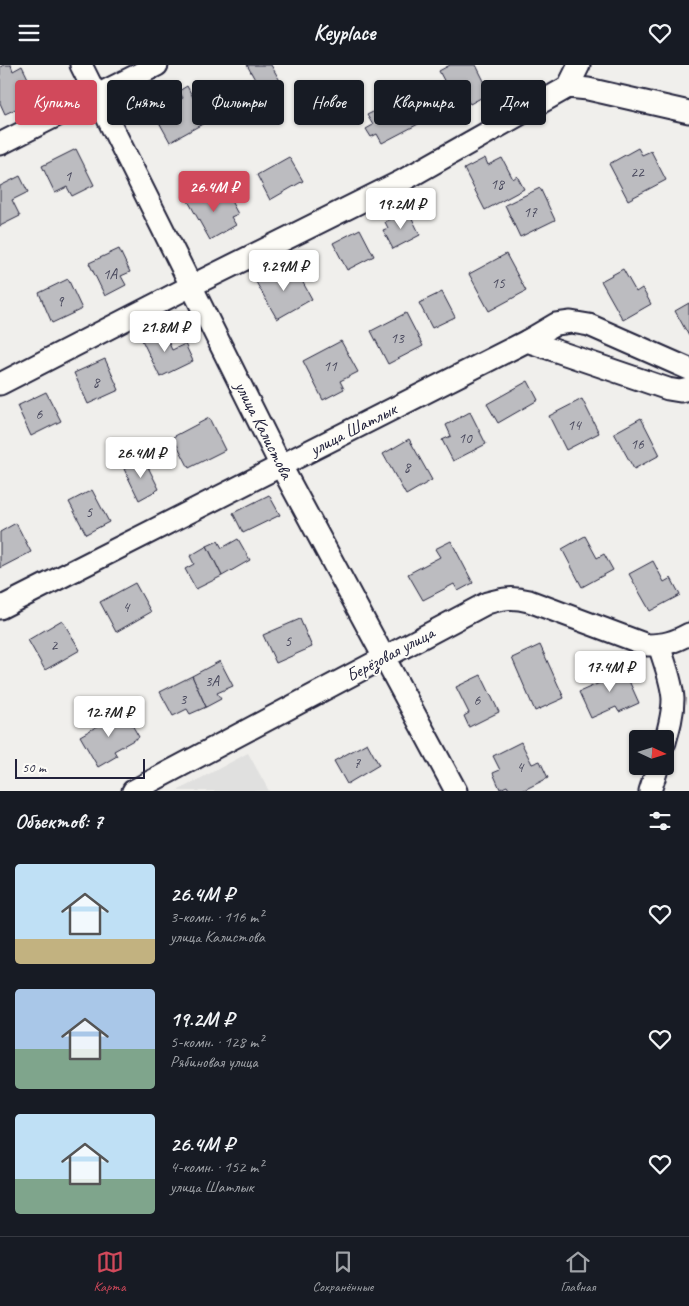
<!DOCTYPE html>
<html lang="ru">
<meta charset="utf-8">
<style>
body{margin:0;font-family:Caveat,sans-serif;background:#242831;color:#f1f3f6;height:100vh;display:flex;flex-direction:column;font-size:19px;white-space:nowrap}
*{box-sizing:border-box;margin:0}
p{font-size:16px;color:#9ea1a6}
.icon{flex:none;width:28px;height:28px;fill:none;stroke:currentColor;stroke-width:2;stroke-linecap:round;stroke-linejoin:round}
.map{position:relative;height:726px;overflow:hidden}
.panel{display:flex;flex-direction:column;background:#171b24;flex:1}
.panel>*{flex:none}
.guide{position:absolute;left:15px;top:15px;width:660px;height:45px;display:flex;gap:10px}
.needle{width:32px;rotate:94deg}
.tools{position:absolute;left:629px;top:665px;display:grid;gap:10px}
.tools a{display:grid;place-items:center;width:45px;height:45px;border-radius:5px;background:#171b24;box-shadow:0 1px 4px #0004;font-size:25px}
.scale{position:absolute;left:15px;bottom:12px;width:130px;box-sizing:border-box;padding-left:5px;border:2px solid #22223b;border-top:0;font-size:14px;line-height:18px;white-space:nowrap;color:#22223b;-webkit-text-stroke:4px #fdfcf7;paint-order:stroke}
.price{position:absolute;translate:-50% -42px;padding:0 11px;border-radius:5px;background:#fff;color:#222;font-size:16px;line-height:32px;filter:drop-shadow(0 1px 2px #0008)}
.price::after{content:'';position:absolute;left:50%;top:30px;width:15px;height:11px;margin-left:-8px;background:inherit;clip-path:polygon(0 0,100% 0,50% 100%)}
.price.current{background:#d1495b;color:#fff}
ul{padding:0;list-style:none}
li{display:flex;align-items:center;gap:15px;height:125px;padding:0 15px}
li span{display:grid;place-items:center;flex:none;width:140px;height:100px;border-radius:5px;color:#555}
li>.icon{margin-inline-start:auto}
span .icon{width:60px;height:60px;fill:#fffc;stroke-width:1}
li b{font-size:21px}
h2{display:flex;justify-content:space-between;align-items:center;height:60px;padding:0 15px;font-size:21px}
.tag{padding:0 18px;border-radius:5px;background:#171b24;box-shadow:0 1px 4px #0004;font-size:18px;line-height:45px}
.tag.current{background:#d1495b;color:#fff}
header{display:flex;justify-content:space-between;align-items:center;height:65px;padding:0 15px;background:#171b24;font-size:22px;font-weight:800}
.tab-bar{display:flex;justify-content:space-around;align-items:center;height:70px;border-top:1px solid #363941;background:#171b24;font-size:14px;color:#9ea1a6}
.tab-bar a{display:grid;justify-items:center;gap:2px}
.tab-bar .current{color:#d1495b}
.map>svg:first-child{display:block}
.built{fill:#e0e0df}
.building{fill:#bcbcc0;stroke:#22223b}
.lines{fill:none;stroke-linecap:round;stroke-linejoin:round}
.minor-casing{stroke:#22223b;stroke-width:25}
.minor{stroke:#fdfcf7;stroke-width:21}
.labels{text-anchor:middle;dominant-baseline:central;stroke-width:4;stroke-linejoin:round;paint-order:stroke}
.number-label{font-size:15px;fill:#48485c}
.street-label{font-size:18px;fill:#22223b;stroke:#fdfcf7}
</style>
<header><svg class="icon" aria-label="menu" viewBox="0 0 24 24"><path d="M4 6h16M4 12h16M4 18h16"/></svg>Keyplace<svg class="icon" aria-label="heart" viewBox="0 0 24 24"><path d="M12 20l-8-8c-3-5 5-10 8-4 3-6 11-1 8 4z"/></svg></header>
<div class="map">
<svg width="689" height="726" viewBox="0 0 689 726">
<rect width="100%" height="100%" fill="#f0efec"/>
<filter id="ink" filterUnits="userSpaceOnUse"><feTurbulence type="fractalNoise" baseFrequency=".02" numOctaves="2"/><feDisplacementMap in="SourceGraphic" scale="10" xChannelSelector="R" yChannelSelector="G"/><feConvolveMatrix kernelMatrix="1 2 1 2 8 2 1 2 1" color-interpolation-filters="sRGB"/></filter>
<g filter="url(#ink)">
<path class="built" d="M248 688 269 726H177Z"/>
<g class="building">
<path d="M4 0H11L13 6 22 1 38 34 5 49 0 38V2Z"/>
<path d="M247 0H271L283 21 257 35 251 24 258 20Z"/>
<path d="M450 0H476L490 28 470 39 466 33 456 38 439 6Z"/>
<path d="M187 21 206 57 170 77 154 48 183 33 179 26Z"/>
<path d="M407 30 422 57 382 78 377 69 371 72 366 64 373 60 367 50Z"/>
<path d="M638 83 642 90 651 86 666 115 628 135 609 99Z"/>
<path d="M76 84 94 120 72 131 67 122 55 128 42 101Z"/>
<path d="M289 92 303 116 270 135 257 110Z"/>
<path d="M485 93 488 100 502 93 513 114 517 111 524 124 485 145 464 104Z"/>
<path d="M20 111 28 127 12 135 20 151 0 161V121Z"/>
<path d="M540 123 555 155 520 172 505 140Z"/>
<path d="M225 125 238 149 231 152 236 160 210 175 187 134 199 128 204 137Z"/>
<path d="M408 145 420 170 393 184 383 165 388 163 385 157Z"/>
<path d="M360 164 374 191 347 205 333 178Z"/>
<path d="M119 184 130 207 121 211 126 220 105 231 89 198Z"/>
<path d="M506 189 526 226 489 246 469 209Z"/>
<path d="M280 203 285 211 296 205 312 234 277 254 256 217Z"/>
<path d="M623 204 636 227 642 223 651 239 623 255 601 216Z"/>
<path d="M68 214 82 244 52 258 39 228Z"/>
<path d="M442 227 455 252 432 263 419 238Z"/>
<path d="M689 238V271L675 246Z"/>
<path d="M406 248 423 281 388 299 371 266Z"/>
<path d="M162 263 172 285 185 279 193 296 160 312 141 273Z"/>
<path d="M341 276 358 307 340 316 344 324 323 335 303 296Z"/>
<path d="M105 294 119 325 88 339 74 308Z"/>
<path d="M528 316 538 335 498 358 487 339Z"/>
<path d="M46 327 61 356 31 371 17 341Z"/>
<path d="M582 334 599 368 566 385 549 351Z"/>
<path d="M470 347 486 379 453 396 442 375 451 371 446 360Z"/>
<path d="M209 353 225 385 189 403 173 372Z"/>
<path d="M641 353 660 390 634 404 614 368Z"/>
<path d="M409 374 432 415 406 430 383 389Z"/>
<path d="M144 394 159 424 139 435 124 404Z"/>
<path d="M92 425 109 457 86 469 69 437Z"/>
<path d="M269 430 280 450 243 468 233 448Z"/>
<path d="M16 458 31 487 0 503V467Z"/>
<path d="M585 471 597 493 604 489 613 505 582 522 562 484Z"/>
<path d="M238 474 250 495 222 511 207 481 218 476 222 483Z"/>
<path d="M451 476 473 518 458 526 454 519 423 535 408 509 440 492 435 484Z"/>
<path d="M207 481 222 511 196 524 185 504 194 499 190 491Z"/>
<path d="M653 496 664 517 671 513 680 530 650 546 629 509Z"/>
<path d="M135 518 151 547 116 567 100 537Z"/>
<path d="M300 554 312 582 276 598 263 570Z"/>
<path d="M62 555 80 585 45 605 28 575Z"/>
<path d="M540 580 564 633 535 646 512 593Z"/>
<path d="M220 596 233 621 217 628 221 634 206 642 192 611Z"/>
<path d="M621 598 639 638 619 647 616 642 591 653 579 627 604 616 601 608Z"/>
<path d="M481 610 499 647 469 662 464 651 469 648 456 622Z"/>
<path d="M192 611 206 642 190 649 187 644 173 651 160 627Z"/>
<path d="M124 646 139 672 114 686 117 691 98 702 80 671Z"/>
<path d="M521 677 532 699 540 696 548 713 522 726H510L507 721 500 724 493 708 500 705 493 691Z"/>
<path d="M367 678 379 700 347 719 334 696Z"/>
</g>
<g class="lines">
<g class="minor-casing">
<g id="minor">
<path d="M81 0 281 401 456 726"/>
<path d="M568 22 579 0"/>
<path d="M0 79 157 0"/>
<path d="M527 276 556 259 571 257 589 260 689 304"/>
<path d="M0 319 191 221 402 116 568 22 588 24 689 47"/>
<path d="M0 543 527 276 668 324 680 326 689 324"/>
<path d="M659 580C664 597 672 616 673 634 673 649 669 663 665 677"/>
<path d="M133 726 487 538C504 533 513 532 529 536L647 580C665 580 674 577 689 569"/>
<path d="M650 726 658 701"/>
</g>
</g>
<use href="#minor" class="minor"/>
</g>
</g>
<g class="labels">
<g class="number-label">
<text x="637" y="107">22</text>
<text x="68" y="111">1</text>
<text x="497" y="119">18</text>
<text x="530" y="147">17</text>
<text x="110" y="209">1А</text>
<text x="498" y="218">15</text>
<text x="60" y="236">9</text>
<text x="397" y="273">13</text>
<text x="330" y="301">11</text>
<text x="96" y="317">8</text>
<text x="39" y="349">6</text>
<text x="574" y="360">14</text>
<text x="465" y="373">10</text>
<text x="637" y="379">16</text>
<text x="407" y="402">8</text>
<text x="89" y="447">5</text>
<text x="126" y="542">4</text>
<text x="288" y="576">5</text>
<text x="54" y="580">2</text>
<text x="212" y="616">3А</text>
<text x="183" y="634">3</text>
<text x="477" y="635">6</text>
<text x="357" y="698">7</text>
<text x="520" y="702">4</text>
</g>
<g class="street-label">
<text transform="translate(353 364) rotate(-27)">улица Шатлык</text>
<text transform="translate(264 365) rotate(63)">улица Калистова</text>
<text transform="translate(390 589) rotate(-28)">Берёзовая улица</text>
</g>
</g>
</svg>
<div class="tools">
<a><svg class="needle" viewBox="-14 -14 28 28"><path d="M0-13l5 13h-10z" fill="#e53935"/><path d="M0 13l5-13h-10z" fill="#9ea1a6"/></svg></a>
</div>
<div class="scale">50 m</div>
<b class="price current" style="left:214px;top:148px">26.4M ₽</b>
<b class="price" style="left:401px;top:165px">19.2M ₽</b>
<b class="price" style="left:284px;top:227px">9.29M ₽</b>
<b class="price" style="left:165px;top:288px">21.8M ₽</b>
<b class="price" style="left:141px;top:414px">26.4M ₽</b>
<b class="price" style="left:610px;top:628px">17.4M ₽</b>
<b class="price" style="left:109px;top:673px">12.7M ₽</b>
<div class="guide">
<a class="tag current">Купить</a>
<a class="tag">Снять</a>
<a class="tag">Фильтры</a>
<a class="tag">Новое</a>
<a class="tag">Квартира</a>
<a class="tag">Дом</a>
</div>
</div>
<section class="panel">
<h2>Объектов: 7<svg class="icon" aria-label="filters" viewBox="0 0 24 24"><path d="M4 7h16M4 17h16"/><circle cx="9" cy="7" r="2"/><circle cx="15" cy="17" r="2"/></svg></h2>
<ul>
<li><span style="background:linear-gradient(#bfe0f5 75%,#c2b280 0)"><svg class="icon" aria-label="home" viewBox="0 0 24 24"><path d="M3 11l9-7 9 7M6 9v11h12V9"/></svg></span><div><b>26.4M ₽</b><p>3-комн. · 116 m²</p><p>улица Калистова</p></div><svg class="icon" aria-label="heart" viewBox="0 0 24 24"><path d="M12 20l-8-8c-3-5 5-10 8-4 3-6 11-1 8 4z"/></svg></li>
<li><span style="background:linear-gradient(#a9c7e8 60%,#7fa58c 0)"><svg class="icon" aria-label="home" viewBox="0 0 24 24"><path d="M3 11l9-7 9 7M6 9v11h12V9"/></svg></span><div><b>19.2M ₽</b><p>5-комн. · 128 m²</p><p>Рябиновая улица</p></div><svg class="icon" aria-label="heart" viewBox="0 0 24 24"><path d="M12 20l-8-8c-3-5 5-10 8-4 3-6 11-1 8 4z"/></svg></li>
<li><span style="background:linear-gradient(#bfe0f5 65%,#7fa58c 0)"><svg class="icon" aria-label="home" viewBox="0 0 24 24"><path d="M3 11l9-7 9 7M6 9v11h12V9"/></svg></span><div><b>26.4M ₽</b><p>4-комн. · 152 m²</p><p>улица Шатлык</p></div><svg class="icon" aria-label="heart" viewBox="0 0 24 24"><path d="M12 20l-8-8c-3-5 5-10 8-4 3-6 11-1 8 4z"/></svg></li>
</ul>
</section>
<nav class="tab-bar">
<a class="current"><svg class="icon" aria-label="map" viewBox="0 0 24 24"><path d="M3 6l6-2 6 2 6-2v14l-6 2-6-2-6 2zM9 4v14M15 6v14"/></svg>Карта</a>
<a><svg class="icon" aria-label="saved" viewBox="0 0 24 24"><path d="M7 4h10v16l-5-4-5 4z"/></svg>Сохранённые</a>
<a><svg class="icon" aria-label="home" viewBox="0 0 24 24"><path d="M3 11l9-7 9 7M6 9v11h12V9"/></svg>Главная</a>
</nav>
